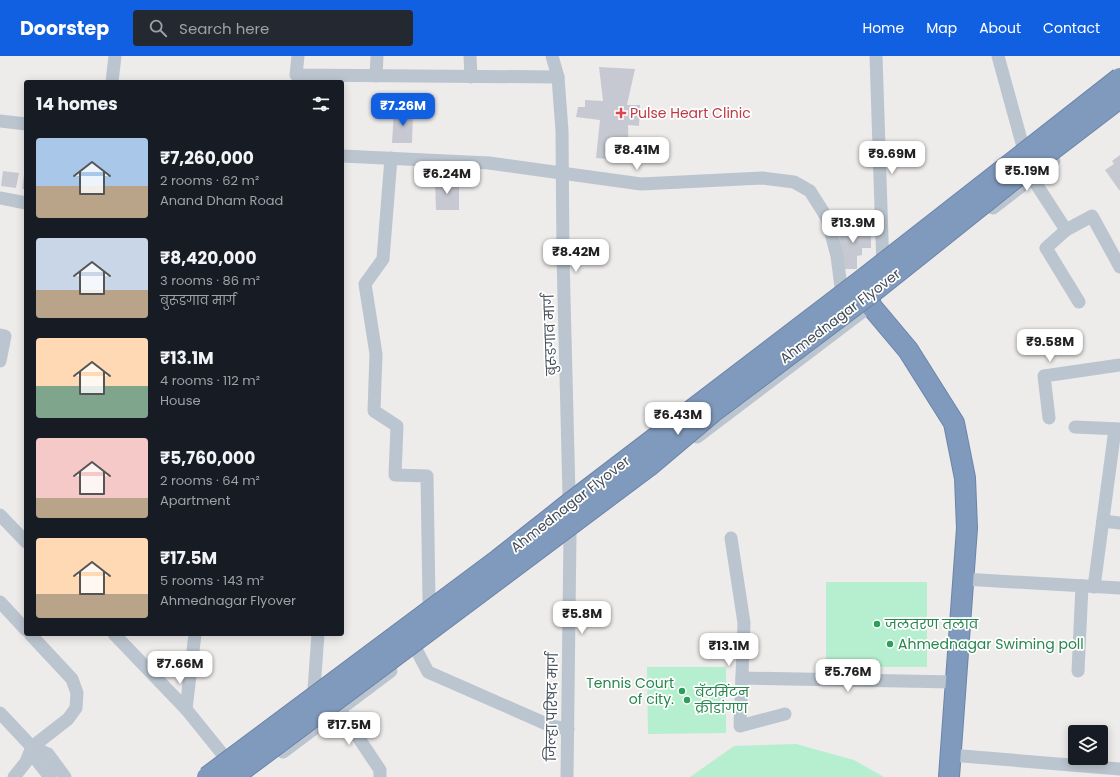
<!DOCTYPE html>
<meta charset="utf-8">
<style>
body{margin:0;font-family:Poppins,"Noto Sans Devanagari",sans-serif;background:#242831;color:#f1f3f6;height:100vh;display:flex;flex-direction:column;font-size:15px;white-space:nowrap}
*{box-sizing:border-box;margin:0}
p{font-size:13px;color:#9ea1a6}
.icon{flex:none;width:22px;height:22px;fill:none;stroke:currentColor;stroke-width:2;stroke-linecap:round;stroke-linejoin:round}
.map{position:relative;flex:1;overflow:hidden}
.details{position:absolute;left:24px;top:24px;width:320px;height:556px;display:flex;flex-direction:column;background:#171b24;border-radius:4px;box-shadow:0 2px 10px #0003}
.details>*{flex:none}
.tools{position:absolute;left:1068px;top:669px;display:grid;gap:8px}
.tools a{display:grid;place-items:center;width:40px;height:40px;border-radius:4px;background:#171b24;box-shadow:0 2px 10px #0003;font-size:20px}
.price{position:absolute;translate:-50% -34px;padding:0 9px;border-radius:8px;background:#fff;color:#222;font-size:13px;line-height:26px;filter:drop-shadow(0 1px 2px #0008)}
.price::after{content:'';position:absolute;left:50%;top:24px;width:12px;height:9px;margin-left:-6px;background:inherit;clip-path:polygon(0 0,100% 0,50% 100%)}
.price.active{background:#1160e2;color:#fff}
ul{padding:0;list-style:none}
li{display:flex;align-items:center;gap:12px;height:100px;padding:0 12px}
li span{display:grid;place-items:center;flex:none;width:112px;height:80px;border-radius:4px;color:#555}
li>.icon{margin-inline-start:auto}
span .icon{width:48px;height:48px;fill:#fffc;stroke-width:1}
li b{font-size:17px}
h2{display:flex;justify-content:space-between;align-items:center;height:48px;padding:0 12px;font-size:17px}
header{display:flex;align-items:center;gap:24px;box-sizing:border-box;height:56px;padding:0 20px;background:#1160e2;color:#fff}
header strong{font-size:19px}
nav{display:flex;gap:22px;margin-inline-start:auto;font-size:14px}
.search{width:280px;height:36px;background:#242831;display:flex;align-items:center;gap:10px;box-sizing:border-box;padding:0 14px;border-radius:4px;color:#9ea1a6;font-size:15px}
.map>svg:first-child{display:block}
.green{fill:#b5efcf}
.building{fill:#c7c9d2}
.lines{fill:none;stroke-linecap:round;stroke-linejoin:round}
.highway-casing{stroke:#6b85a9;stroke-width:22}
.minor{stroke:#bbc5cf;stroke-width:13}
.highway{stroke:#809abd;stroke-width:20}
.highway-bridge-casing{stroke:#6b85a9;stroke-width:22;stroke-linecap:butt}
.highway-bridge{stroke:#809abd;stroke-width:20}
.health-dot{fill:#e0444e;stroke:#fff;stroke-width:1.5}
.leisure-dot{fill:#2e9e5b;stroke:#fff;stroke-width:1.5}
.labels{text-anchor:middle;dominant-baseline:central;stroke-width:3.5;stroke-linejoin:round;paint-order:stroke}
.health-label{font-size:14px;fill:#be3a42;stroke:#fff;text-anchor:start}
.street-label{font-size:14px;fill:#434d59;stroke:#fff}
.leisure-label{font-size:14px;fill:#27864d;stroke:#fff;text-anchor:start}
</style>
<header>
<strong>Doorstep</strong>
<div class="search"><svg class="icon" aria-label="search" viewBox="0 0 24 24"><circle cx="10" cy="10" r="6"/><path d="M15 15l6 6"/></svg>Search here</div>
<nav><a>Home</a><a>Map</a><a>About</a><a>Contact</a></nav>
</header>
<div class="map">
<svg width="1120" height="721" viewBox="0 0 1120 721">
<rect width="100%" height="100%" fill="#eeebeb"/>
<g class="green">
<rect x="826" y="526" width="101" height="85"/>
<path d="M647 611H726V677L648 678Z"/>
<path d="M796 688 854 704 884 721H690L734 690Z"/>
</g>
<g class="building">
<path d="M599 11 635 13 627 49H640L639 70 628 69 629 105 596 102 600 64 576 61 578 51H585V44L603 45Z"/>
<path d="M394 55 413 56 412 87H392Z"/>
<path d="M1120 99V134H1119L1105 114 1114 108 1112 105Z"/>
<path d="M25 112H26V133H22Z"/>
<path d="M3 115 19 117 16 132 1 130Z"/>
<path d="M435 125H459V154H436Z"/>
<path d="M871 169V192H862V199L857 200V213H840L839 170Z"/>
</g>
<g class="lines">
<g class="highway-casing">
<path id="highway" d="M866 224 871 250 908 294 954 367 965 422 967 472 949 721"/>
</g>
<g class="minor">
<path d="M298 0 296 19 558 21"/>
<path d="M470 0 471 21"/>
<path d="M552 0 558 21 562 75 563 201 570 478 567 721"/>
<path d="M876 0 883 212"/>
<path d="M998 0 1031 120 1066 174 1046 192 1079 246"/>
<path d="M376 20 377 0"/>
<path d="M112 26 115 0"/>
<path d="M0 65 26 68"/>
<path d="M342 100 489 107 641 128 762 122 794 126 810 135 827 162 837 200 841 231"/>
<path d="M391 102 383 203 365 228 376 298 374 355 397 370 395 419 427 420 429 544"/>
<path d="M0 142 26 147"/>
<path d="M993 152 1054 105"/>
<path d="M1066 174 1092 160 1120 211"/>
<path d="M0 279 5 280 0 305"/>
<path d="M1049 362 1044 320 1120 309"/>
<path d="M1075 371 1120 373"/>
<path d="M697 381 862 256"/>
<path d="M0 459 26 486"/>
<path d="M1103 465 1120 467"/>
<path d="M731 482 744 567 740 670 785 658"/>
<path d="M963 523 1120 532"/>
<path d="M1094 531 1115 373"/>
<path d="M0 546 26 574"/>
<path d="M114 578 186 653 224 700"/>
<path d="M417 595 428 616 551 670 568 673"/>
<path d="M1078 615 1082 530"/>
<path d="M742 622 955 626"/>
<path d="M314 633 318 578"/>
<path d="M186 653 195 578"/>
<path d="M340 654 380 714V721"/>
<path d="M0 657 32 691 38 706 50 721"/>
<path d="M32 691 48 698 65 721"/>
<path d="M283 696 391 615"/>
<path d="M950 699 1120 713"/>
<path d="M14 721 26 706 32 691 68 663 76 652 77 637 72 623 30 578"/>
</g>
<use href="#highway" class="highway"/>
<g class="highway-bridge-casing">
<g id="highway-bridge">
<path d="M207 721 499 503 566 450 862 224 1120 22"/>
<path d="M233 721 649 410 713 356 874 235 1018 120 1120 42"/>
</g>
</g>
<use href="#highway-bridge" class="highway-bridge"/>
</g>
<path class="health-dot" d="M619 51h4v4h4v4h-4v4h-4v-4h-4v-4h4z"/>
<g class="leisure-dot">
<circle cx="877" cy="568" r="4"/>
<circle cx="890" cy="588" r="4"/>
<circle cx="682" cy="635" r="4"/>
<circle cx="687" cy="644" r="4"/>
</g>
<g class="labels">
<g class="health-label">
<text x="630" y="57">Pulse Heart Clinic</text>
</g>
<g class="street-label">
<text transform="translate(840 260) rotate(-37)">Ahmednagar Flyover</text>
<text transform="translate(550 279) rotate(-92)">बुरूडगाव मार्ग</text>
<text transform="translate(570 448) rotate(-38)">Ahmednagar Flyover</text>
<text transform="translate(552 651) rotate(-89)">जिल्हा परिषद मार्ग</text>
</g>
<g class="leisure-label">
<text x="885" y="568">जलतरण तलाव</text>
<text x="898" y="588">Ahmednagar Swiming poll</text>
<text x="674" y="627" text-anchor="end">Tennis Court<tspan x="674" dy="16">of city.</tspan></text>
<text x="695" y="636">बॅटमिंटन<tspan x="695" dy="16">क्रीडांगण</tspan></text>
</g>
</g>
</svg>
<div class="tools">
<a><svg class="icon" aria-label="layers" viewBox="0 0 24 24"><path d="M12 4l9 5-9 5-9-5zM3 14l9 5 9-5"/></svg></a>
</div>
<b class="price active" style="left:403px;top:71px">₹7.26M</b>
<b class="price" style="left:637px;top:115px">₹8.41M</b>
<b class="price" style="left:892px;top:119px">₹9.69M</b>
<b class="price" style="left:1027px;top:136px">₹5.19M</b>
<b class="price" style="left:447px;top:139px">₹6.24M</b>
<b class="price" style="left:853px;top:188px">₹13.9M</b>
<b class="price" style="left:576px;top:217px">₹8.42M</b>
<b class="price" style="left:1050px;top:307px">₹9.58M</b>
<b class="price" style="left:678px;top:380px">₹6.43M</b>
<b class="price" style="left:582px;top:579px">₹5.8M</b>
<b class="price" style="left:729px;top:611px">₹13.1M</b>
<b class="price" style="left:180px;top:629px">₹7.66M</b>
<b class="price" style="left:848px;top:637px">₹5.76M</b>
<b class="price" style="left:349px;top:690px">₹17.5M</b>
<section class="details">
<h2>14 homes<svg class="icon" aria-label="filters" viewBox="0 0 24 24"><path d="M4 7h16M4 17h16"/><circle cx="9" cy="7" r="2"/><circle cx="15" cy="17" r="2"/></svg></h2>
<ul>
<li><span style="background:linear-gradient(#a9c7e8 60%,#b9a48a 0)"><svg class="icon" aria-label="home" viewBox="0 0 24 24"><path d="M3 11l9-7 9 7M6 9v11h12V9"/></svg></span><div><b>₹7,260,000</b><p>2 rooms · 62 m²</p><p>Anand Dham Road</p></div></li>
<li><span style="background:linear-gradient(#c9d6e8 65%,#b9a48a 0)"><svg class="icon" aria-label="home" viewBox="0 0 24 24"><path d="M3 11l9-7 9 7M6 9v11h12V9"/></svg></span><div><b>₹8,420,000</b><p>3 rooms · 86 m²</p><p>बुरूडगाव मार्ग</p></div></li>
<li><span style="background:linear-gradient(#ffd9b3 60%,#7fa58c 0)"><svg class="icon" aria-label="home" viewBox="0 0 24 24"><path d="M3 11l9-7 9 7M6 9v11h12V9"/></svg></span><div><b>₹13.1M</b><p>4 rooms · 112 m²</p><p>House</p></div></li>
<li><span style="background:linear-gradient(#f6c9c9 75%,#b9a48a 0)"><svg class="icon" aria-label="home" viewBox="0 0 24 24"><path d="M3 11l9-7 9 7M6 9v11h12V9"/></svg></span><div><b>₹5,760,000</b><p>2 rooms · 64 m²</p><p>Apartment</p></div></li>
<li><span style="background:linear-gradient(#ffd9b3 70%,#b9a48a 0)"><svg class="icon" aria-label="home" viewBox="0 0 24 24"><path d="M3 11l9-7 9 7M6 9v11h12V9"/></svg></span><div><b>₹17.5M</b><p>5 rooms · 143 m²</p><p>Ahmednagar Flyover</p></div></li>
</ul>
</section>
</div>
